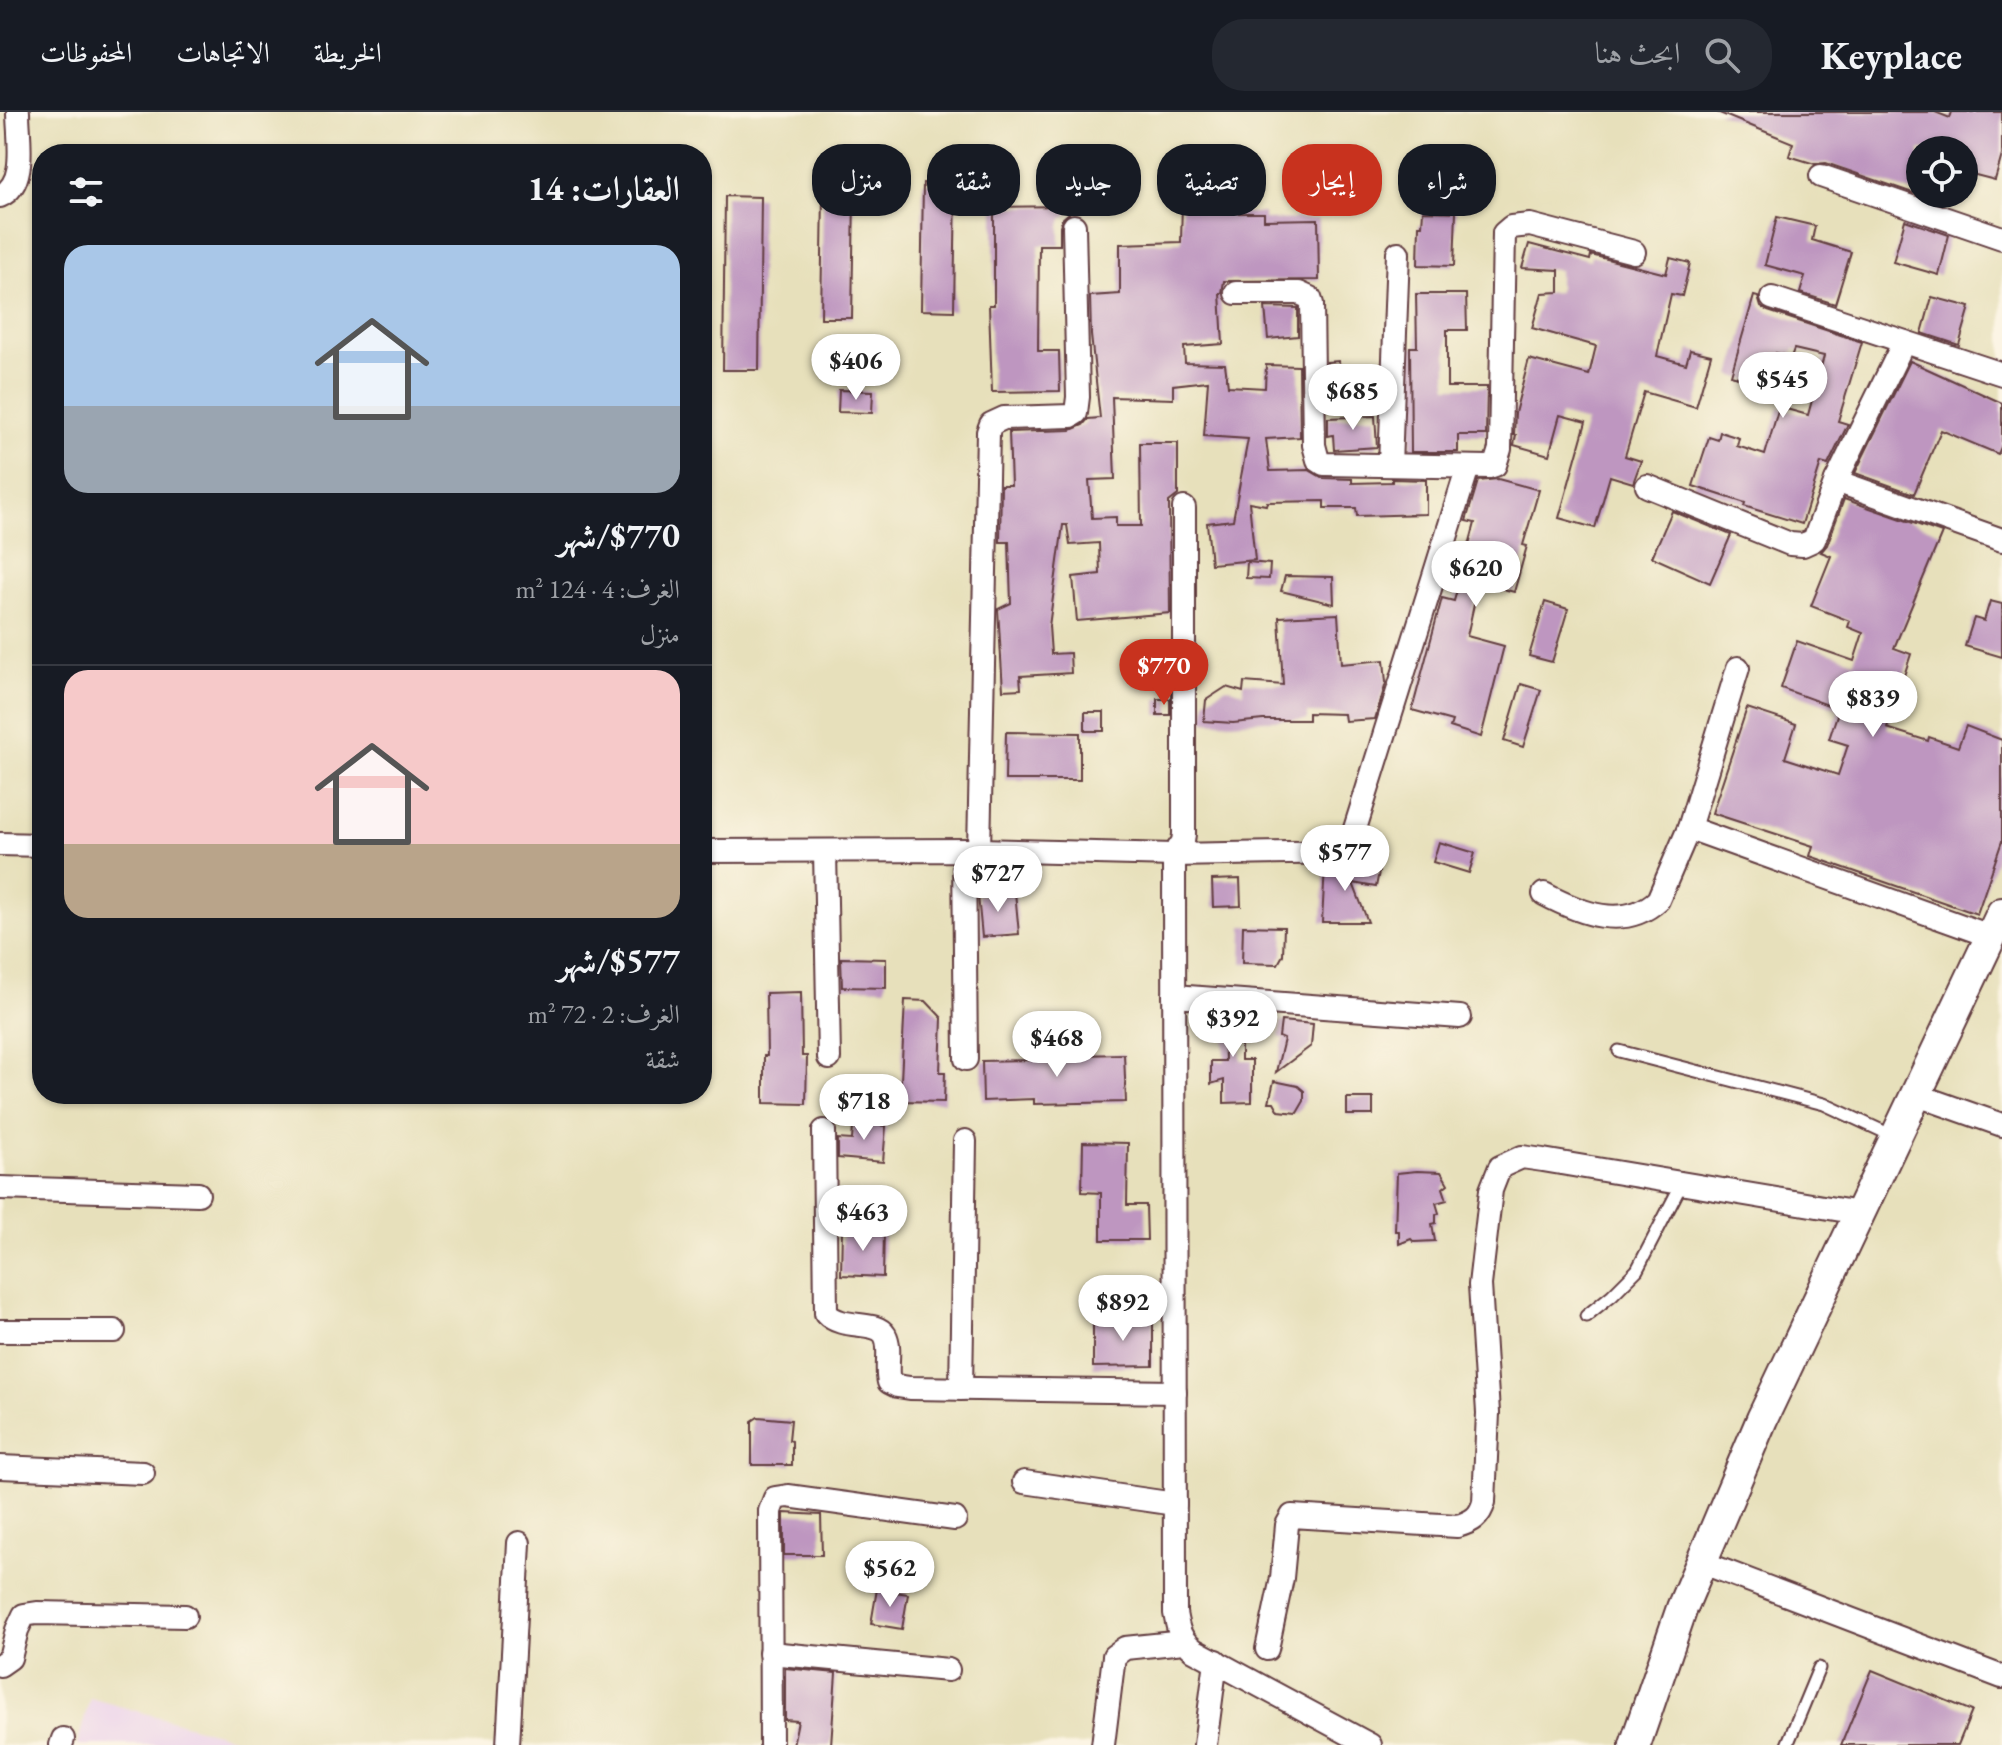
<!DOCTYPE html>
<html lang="ar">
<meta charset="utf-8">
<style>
body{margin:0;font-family:"EB Garamond",Amiri,serif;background:#242831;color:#f1f3f6;direction:rtl;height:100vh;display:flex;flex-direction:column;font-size:30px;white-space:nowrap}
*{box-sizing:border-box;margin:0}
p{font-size:26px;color:#9ea1a6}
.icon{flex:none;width:44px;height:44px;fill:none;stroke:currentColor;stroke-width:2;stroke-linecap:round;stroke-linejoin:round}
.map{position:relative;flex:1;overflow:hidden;direction:ltr}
.drawer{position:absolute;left:32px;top:32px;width:680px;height:960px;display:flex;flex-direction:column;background:#171b24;border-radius:32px;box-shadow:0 2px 6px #0004;direction:rtl}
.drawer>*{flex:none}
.hud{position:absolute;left:736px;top:32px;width:760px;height:72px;direction:rtl;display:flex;gap:16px}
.tools{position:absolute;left:1906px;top:24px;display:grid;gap:16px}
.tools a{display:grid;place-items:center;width:72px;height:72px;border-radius:50%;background:#171b24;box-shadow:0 2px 6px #0004;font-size:40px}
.price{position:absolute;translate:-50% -68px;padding:0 18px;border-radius:28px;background:#fff;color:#222;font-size:26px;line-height:52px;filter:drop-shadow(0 2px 4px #0008)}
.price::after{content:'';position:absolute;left:50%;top:48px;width:24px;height:18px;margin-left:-12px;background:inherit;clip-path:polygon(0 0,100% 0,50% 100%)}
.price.current{background:#c8321e;color:#fff}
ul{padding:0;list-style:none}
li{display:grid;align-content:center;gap:16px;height:424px;padding:0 32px}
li+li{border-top:2px solid #363941}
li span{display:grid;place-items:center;height:248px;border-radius:24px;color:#555}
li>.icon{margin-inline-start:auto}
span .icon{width:144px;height:144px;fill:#fffc;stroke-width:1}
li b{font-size:34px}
h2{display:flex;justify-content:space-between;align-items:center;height:96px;padding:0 32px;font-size:34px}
.chip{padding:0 28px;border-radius:32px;background:#171b24;box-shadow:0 2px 6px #0004;font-size:28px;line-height:72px}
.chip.current{background:#c8321e;color:#fff}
header{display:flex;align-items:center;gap:48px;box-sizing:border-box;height:112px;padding:0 40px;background:#171b24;border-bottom:2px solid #363941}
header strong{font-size:38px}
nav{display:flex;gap:44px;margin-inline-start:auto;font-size:28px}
.search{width:560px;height:72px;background:#242831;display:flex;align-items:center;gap:20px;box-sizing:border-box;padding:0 28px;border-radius:32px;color:#9ea1a6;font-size:30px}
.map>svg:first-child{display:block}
.built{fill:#ebd1ec}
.building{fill:#be96c0}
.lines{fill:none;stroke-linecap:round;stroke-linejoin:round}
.service-casing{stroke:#623c41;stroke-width:15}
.minor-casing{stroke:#623c41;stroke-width:26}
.secondary-casing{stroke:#623c41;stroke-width:34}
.service{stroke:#fff;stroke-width:11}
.minor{stroke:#fff;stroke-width:22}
.secondary{stroke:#fff;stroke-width:30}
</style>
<header>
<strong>Keyplace</strong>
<div class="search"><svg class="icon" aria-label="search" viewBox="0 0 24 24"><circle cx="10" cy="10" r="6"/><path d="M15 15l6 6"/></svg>ابحث هنا</div>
<nav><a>الخريطة</a><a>الاتجاهات</a><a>المحفوظات</a></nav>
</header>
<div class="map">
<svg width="2002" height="1633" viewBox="0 0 2002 1633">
<rect width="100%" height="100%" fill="#fcf5e5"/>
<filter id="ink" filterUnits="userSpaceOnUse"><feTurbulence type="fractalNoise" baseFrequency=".0125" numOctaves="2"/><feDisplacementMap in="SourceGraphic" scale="16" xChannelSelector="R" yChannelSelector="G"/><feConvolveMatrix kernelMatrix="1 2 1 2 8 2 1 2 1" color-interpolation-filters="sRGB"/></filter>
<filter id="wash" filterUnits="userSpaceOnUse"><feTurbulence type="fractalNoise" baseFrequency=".006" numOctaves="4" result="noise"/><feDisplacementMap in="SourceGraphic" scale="32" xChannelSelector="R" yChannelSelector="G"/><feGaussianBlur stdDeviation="1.8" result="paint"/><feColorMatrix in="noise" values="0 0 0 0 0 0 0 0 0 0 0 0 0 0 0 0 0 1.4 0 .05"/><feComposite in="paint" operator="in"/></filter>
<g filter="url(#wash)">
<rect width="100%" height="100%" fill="#e7e0bb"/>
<path class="built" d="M90 1586 260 1633H77Z"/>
<g id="blocks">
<g class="building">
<path d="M1717 0H1935L1950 6 1952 0H2002V43L1995 68 1964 60V38H1920V62L1913 81 1826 51 1815 52 1789 44 1793 31Z"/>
<path d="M923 71H956L954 199 921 198Z"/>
<path d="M823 82 854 83 852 206H821Z"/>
<path d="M725 84 761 85 759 258H723Z"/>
<path d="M1182 91 1226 92V101H1264V108L1318 107 1319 168 1224 169 1222 181H1220L1223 232 1184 235 1185 251 1225 252 1228 274 1265 276 1266 253 1299 254 1300 325 1266 327 1270 359 1309 358 1323 366 1352 367V371L1392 370V367L1426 368V402L1357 404 1356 396H1324V389L1267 390 1266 393 1249 390 1255 448 1211 452 1207 411 1233 408 1248 327 1204 324 1208 269 1173 273V287L1112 285 1115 367 1089 368 1092 406 1116 405V414H1141L1140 331H1178V383L1169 390 1170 501 1077 509 1073 465 1100 462 1099 431 1070 433 1067 413H1063L1049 514 1051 542 1070 541 1071 561 1020 564 1021 577 1003 578 998 497 1011 491 1009 430H1000L1001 373H1011L1009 320 1071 318 1083 313 1088 307 1100 306 1091 223 1090 184 1120 182V132L1181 130Z"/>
<path d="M1069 94V101L1062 107 1060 114V133H1039L1038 239H1059L1060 279 992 280 989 193H994V95Z"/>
<path d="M1423 99 1456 100 1454 154 1418 153 1419 113H1422Z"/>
<path d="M1777 105 1815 114 1812 128 1851 140 1835 192 1800 181 1805 164 1765 153Z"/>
<path d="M1905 108 1949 123 1939 163 1893 150Z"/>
<path d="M1529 132 1590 148 1591 143 1666 162 1670 146 1690 151 1682 184 1671 182 1657 244 1686 252 1690 238 1711 243 1696 295 1644 280 1625 344 1641 349 1633 371 1610 364 1595 416 1559 406 1586 310 1560 303 1549 343 1514 333 1516 323H1514L1515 301 1529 247 1589 263 1596 234 1532 216 1542 181 1559 180V158L1522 156Z"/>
<path d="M1416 182H1466L1467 218H1447V275H1487L1486 323H1458V340H1411L1410 235H1417Z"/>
<path d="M1754 184 1758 185 1761 195 1768 199 1862 230 1838 309 1848 312 1828 353 1821 351 1802 412 1744 394 1745 391 1693 374 1709 325 1718 328 1720 320 1739 326 1737 334 1765 343 1779 295 1808 303 1824 244 1794 237 1791 245 1776 241 1767 274 1731 263Z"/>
<path d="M1932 185 1970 195 1959 233 1922 221Z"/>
<path d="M1265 195 1298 196V224L1268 227Z"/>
<path d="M1339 249 1341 276H1327V250Z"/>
<path d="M1910 249 2002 291V333L1998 342 1941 318 1914 382 1855 361Z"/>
<path d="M839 278 873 279 872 301 838 300Z"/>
<path d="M1375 304 1377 335 1334 338 1333 323 1328 324V306Z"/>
<path d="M1498 367 1539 378 1523 433 1527 434 1514 480 1479 470 1467 524 1504 534 1481 625 1450 615 1452 609 1412 598 1442 486 1454 489 1475 411 1466 409 1478 369Z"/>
<path d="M1844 387 1942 421 1894 536 1911 542 1887 616 1928 629 1929 625 1958 635 1966 614 2002 628V729L1977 802 1810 744 1813 734 1712 701 1747 596 1796 612 1785 646 1838 663 1848 633 1829 627 1839 597 1781 576 1797 529 1854 549 1863 521 1848 515 1850 509 1811 494 1831 444 1821 440 1827 433Z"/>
<path d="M1672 399 1731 423 1710 471 1652 445Z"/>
<path d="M1247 450 1270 452 1269 467 1246 466Z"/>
<path d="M1285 464 1333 465 1334 492 1281 479Z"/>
<path d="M1990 489 2002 492V545L1965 534 1974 506 1984 509Z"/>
<path d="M1545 490 1568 497 1552 550 1529 544Z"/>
<path d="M1338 502 1341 552 1384 548 1386 571 1375 607 1345 609 1344 602 1308 601V608H1263L1233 611 1204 609 1206 588 1226 575 1243 580 1244 570 1283 573 1279 505Z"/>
<path d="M1521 572 1541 578 1523 635 1504 629Z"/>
<rect x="1157" y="587" width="13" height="16"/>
<rect x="1085" y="600" width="19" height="19"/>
<path d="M1006 620 1080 621V668H1005Z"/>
<path d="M1439 730 1475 741 1469 761 1433 750Z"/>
<path d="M1349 752 1365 754 1366 757 1379 760 1376 775 1353 771 1368 810H1322L1325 754Z"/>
<path d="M1240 767 1241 794 1213 795 1212 768Z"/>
<path d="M1015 780 1019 822 982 825 978 783Z"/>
<path d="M1243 814 1284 815 1283 843 1278 852 1242 851Z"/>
<path d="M841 846 886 847V876L842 875Z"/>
<path d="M801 880 802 944H807L806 992 764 991V944H767L766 881Z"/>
<path d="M905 888 926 889 942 906 940 960H945L944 990 900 989Z"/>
<path d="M1211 902 1248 903 1249 919 1241 930V948H1252V990L1224 991V968L1211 972V949H1225L1224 917H1212Z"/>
<path d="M1281 909 1313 912 1311 934 1276 960 1284 927 1279 925Z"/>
<path d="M1124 942 1126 990 1034 992V987L983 989 982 949 1033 948V944Z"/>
<path d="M1274 969 1298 974 1304 979V989L1297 1001 1279 999 1274 990H1269Z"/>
<rect x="1347" y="986" width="26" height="17"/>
<path d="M854 1003 870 1004 869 1012 886 1014 883 1050 838 1046V1027L852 1028Z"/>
<path d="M1083 1030 1128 1031 1127 1093H1146L1147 1128H1101V1081L1082 1080Z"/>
<path d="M1417 1059 1441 1060 1448 1072 1443 1076 1447 1088 1436 1091 1439 1101 1436 1103V1111L1432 1112 1435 1129 1414 1130 1411 1127 1399 1132V1119H1395L1397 1061Z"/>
<path d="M842 1117 884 1118 883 1165 841 1163Z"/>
<path d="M1093 1207H1153V1254L1093 1255Z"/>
<path d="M758 1305 791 1308 789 1328 792 1329V1353H752V1309Z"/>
<path d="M784 1401 821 1403 822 1443H784Z"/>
<path d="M877 1477 908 1482 902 1517 871 1512Z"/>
<path d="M785 1556 836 1561 831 1633H793L798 1609 785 1608Z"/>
<path d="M1872 1558 1972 1599 1958 1633H1841Z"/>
</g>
</g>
</g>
<g filter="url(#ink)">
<use href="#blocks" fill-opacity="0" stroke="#623c41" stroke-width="2"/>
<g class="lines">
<g class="service-casing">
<g id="service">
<path d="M1619 939 1824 992 1893 1024"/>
<path d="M1586 1204 1612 1183 1637 1158 1682 1071"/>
<path d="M1787 1633 1819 1556"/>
</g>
</g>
<g class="minor-casing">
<g id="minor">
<path d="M1821 64 2002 126"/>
<path d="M0 84C28 72 18 26 18 0"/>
<path d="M1236 181H1299L1310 186 1312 192 1314 333 1318 348 1324 352 1489 355 1495 353 1500 337 1504 121 1511 115 1530 113 1634 140"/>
<path d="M1772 186 2002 262"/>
<path d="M1390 353 1398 141"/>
<path d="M1836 369 2002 428"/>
<path d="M1647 374 1790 432 1803 433 1814 428 1836 369 1904 230"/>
<path d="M1184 396V722L1183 730 1174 743 1175 1501C1178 1518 1180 1527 1194 1538L1370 1633"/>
<path d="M1689 716 1990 824"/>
<path d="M0 732 42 733"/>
<path d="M979 738 988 320 991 312 1004 306 1071 304 1076 301 1078 285 1074 114"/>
<path d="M702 739 979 738 1174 743 1344 740 1349 736 1468 355"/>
<path d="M825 739 829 946"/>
<path d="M964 739 966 947"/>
<path d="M1544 782C1580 801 1624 819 1658 788L1689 716 1738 556"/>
<path d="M1174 884 1460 905"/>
<path d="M1917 983 2002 1013"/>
<path d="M824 1019 826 1201C842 1219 876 1207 885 1223 892 1236 885 1256 889 1270L897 1274 910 1276 1175 1280"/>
<path d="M0 1076 198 1082"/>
<path d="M0 1219H114"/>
<path d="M961 1277 965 1029"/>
<path d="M0 1355 143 1361"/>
<path d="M1024 1370 1175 1392"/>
<path d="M1701 1450 2002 1565"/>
<path d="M1267 1537 1282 1466 1287 1413 1292 1404 1457 1414C1472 1410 1480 1405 1484 1390L1488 1301 1480 1173 1491 1078 1500 1055 1522 1045 1543 1048 1859 1101"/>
<path d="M770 1541 948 1558"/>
<path d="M0 1553 10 1546 17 1518 24 1503 37 1501 185 1504"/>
<path d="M61 1633 63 1627"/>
<path d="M508 1633 519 1431"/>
<path d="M771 1633 770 1399 775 1386 788 1384 955 1407"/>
<path d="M1103 1633 1114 1544 1125 1536 1184 1530"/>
<path d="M1205 1633 1216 1549"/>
</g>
</g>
<g class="secondary-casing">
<path id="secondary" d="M1635 1633 1682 1496 1762 1307 2002 801"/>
</g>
<use href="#service" class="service"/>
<use href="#minor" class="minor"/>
<use href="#secondary" class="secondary"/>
</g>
</g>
</svg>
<div class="tools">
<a><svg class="icon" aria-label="locate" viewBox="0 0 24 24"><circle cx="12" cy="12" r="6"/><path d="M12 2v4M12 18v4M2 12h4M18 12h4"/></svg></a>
</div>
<b class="price" style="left:856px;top:290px">$406</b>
<b class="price" style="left:1783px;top:308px">$545</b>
<b class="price" style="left:1353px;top:320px">$685</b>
<b class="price" style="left:1476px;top:497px">$620</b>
<b class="price current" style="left:1164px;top:595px">$770</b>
<b class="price" style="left:1873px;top:627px">$839</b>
<b class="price" style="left:1345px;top:781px">$577</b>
<b class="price" style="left:998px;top:802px">$727</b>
<b class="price" style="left:1233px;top:947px">$392</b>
<b class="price" style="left:1057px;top:967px">$468</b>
<b class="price" style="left:864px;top:1030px">$718</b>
<b class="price" style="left:863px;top:1141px">$463</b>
<b class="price" style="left:1123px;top:1231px">$892</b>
<b class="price" style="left:890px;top:1497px">$562</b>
<div class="hud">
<a class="chip">شراء</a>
<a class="chip current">إيجار</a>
<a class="chip">تصفية</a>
<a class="chip">جديد</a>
<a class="chip">شقة</a>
<a class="chip">منزل</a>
</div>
<section class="drawer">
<h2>العقارات: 14<svg class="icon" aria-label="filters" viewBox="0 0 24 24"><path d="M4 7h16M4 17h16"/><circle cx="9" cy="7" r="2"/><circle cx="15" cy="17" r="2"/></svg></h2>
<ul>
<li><span style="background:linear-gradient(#a9c7e8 65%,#9aa5b1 0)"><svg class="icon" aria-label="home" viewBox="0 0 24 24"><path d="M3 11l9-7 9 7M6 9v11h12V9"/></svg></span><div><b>$770/شهر</b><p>الغرف: 4 · 124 m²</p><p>منزل</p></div></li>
<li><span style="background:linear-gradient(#f6c9c9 70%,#b9a48a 0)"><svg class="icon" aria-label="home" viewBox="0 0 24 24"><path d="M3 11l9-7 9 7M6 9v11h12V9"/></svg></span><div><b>$577/شهر</b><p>الغرف: 2 · 72 m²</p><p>شقة</p></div></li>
</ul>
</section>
</div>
